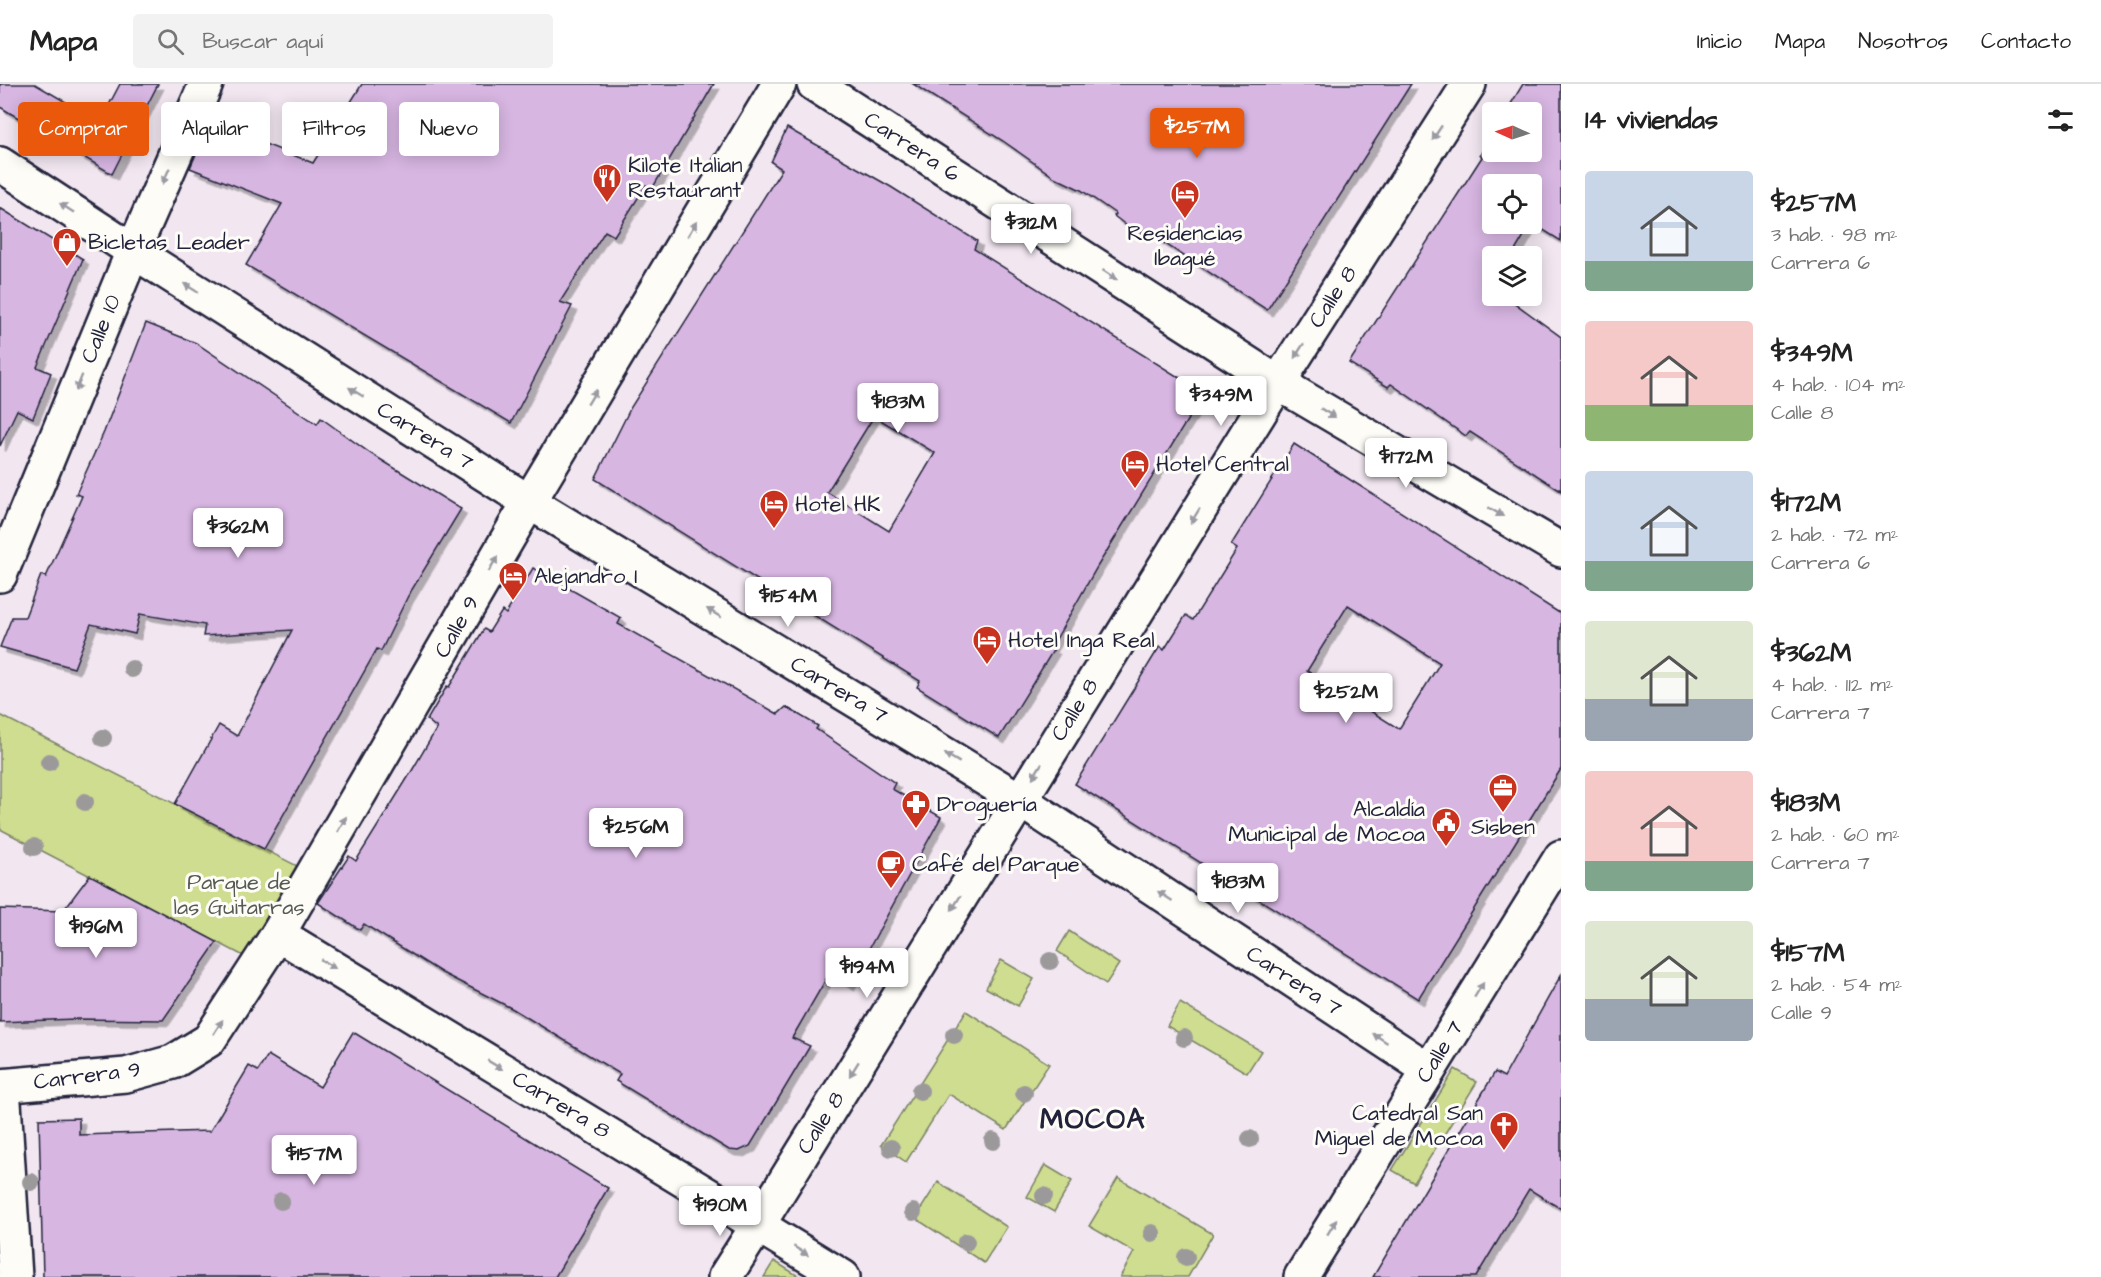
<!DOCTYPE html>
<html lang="es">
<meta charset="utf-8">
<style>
body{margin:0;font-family:"Architects Daughter",sans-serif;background:#f2f2f2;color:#222;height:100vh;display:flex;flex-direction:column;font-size:22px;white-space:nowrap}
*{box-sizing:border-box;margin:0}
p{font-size:20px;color:#767676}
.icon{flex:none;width:33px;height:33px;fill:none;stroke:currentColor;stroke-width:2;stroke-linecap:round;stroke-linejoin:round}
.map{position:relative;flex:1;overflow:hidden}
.side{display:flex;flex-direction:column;background:#fff;width:540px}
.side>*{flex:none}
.top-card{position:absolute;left:18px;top:18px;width:570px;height:54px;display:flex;gap:12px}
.needle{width:39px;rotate:273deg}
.buttons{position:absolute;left:1482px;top:18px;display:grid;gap:12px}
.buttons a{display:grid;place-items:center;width:60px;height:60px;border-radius:6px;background:#fff;box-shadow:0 3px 15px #0003;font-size:30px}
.price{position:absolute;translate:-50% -51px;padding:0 14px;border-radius:6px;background:#fff;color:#222;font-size:20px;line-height:39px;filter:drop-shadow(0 2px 3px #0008)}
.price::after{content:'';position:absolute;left:50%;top:36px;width:18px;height:14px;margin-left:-9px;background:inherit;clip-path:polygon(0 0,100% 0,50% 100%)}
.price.on{background:#ea580c;color:#fff}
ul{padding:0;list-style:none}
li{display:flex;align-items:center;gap:18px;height:150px;padding:0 24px}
li span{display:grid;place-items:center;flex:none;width:168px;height:120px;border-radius:6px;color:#555}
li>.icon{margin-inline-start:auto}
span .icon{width:72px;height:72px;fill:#fffc;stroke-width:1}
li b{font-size:26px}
h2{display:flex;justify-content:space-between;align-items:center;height:72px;padding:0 24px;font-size:26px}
.tag{padding:0 21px;border-radius:6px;background:#fff;box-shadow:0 3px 15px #0003;font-size:21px;line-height:54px}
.tag.on{background:#ea580c;color:#fff}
header{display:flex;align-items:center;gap:36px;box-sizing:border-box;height:84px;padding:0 30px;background:#fff;border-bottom:2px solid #e0e0e0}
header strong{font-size:28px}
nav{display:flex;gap:33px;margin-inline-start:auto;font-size:21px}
.search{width:420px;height:54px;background:#f2f2f2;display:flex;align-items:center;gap:15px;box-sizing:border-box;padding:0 21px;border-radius:6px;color:#767676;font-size:22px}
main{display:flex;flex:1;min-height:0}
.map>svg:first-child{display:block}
.green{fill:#cfdd90;stroke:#788066;stroke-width:1.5}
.building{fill:#d7b6e2;stroke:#22223b;stroke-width:1.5;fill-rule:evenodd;filter:url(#shadow)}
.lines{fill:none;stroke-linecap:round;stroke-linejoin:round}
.minor-casing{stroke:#22223b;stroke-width:38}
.tertiary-casing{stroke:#22223b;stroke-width:38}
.secondary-casing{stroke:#22223b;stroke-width:38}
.primary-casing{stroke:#22223b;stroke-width:38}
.minor{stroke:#fdfcf7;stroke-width:33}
.tertiary{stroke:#fdfcf7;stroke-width:33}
.secondary{stroke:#fdfcf7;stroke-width:33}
.primary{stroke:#fdfcf7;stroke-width:33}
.tree{fill:#9c999b}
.oneway{fill:#9a9aa2}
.labels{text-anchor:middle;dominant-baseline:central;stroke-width:6;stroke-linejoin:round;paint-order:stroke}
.street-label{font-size:22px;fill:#22223b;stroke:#fdfcf7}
.poi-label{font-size:22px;fill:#22223b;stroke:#fdfcf7;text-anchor:start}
.park-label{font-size:22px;fill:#565a54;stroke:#fdfcf7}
.district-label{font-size:28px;font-weight:bold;letter-spacing:1.5px;fill:#22223b;stroke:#fdfcf7}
</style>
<header>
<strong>Mapa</strong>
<div class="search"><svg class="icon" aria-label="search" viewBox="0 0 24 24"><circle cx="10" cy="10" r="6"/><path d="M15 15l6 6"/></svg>Buscar aquí</div>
<nav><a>Inicio</a><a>Mapa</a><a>Nosotros</a><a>Contacto</a></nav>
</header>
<main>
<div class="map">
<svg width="1561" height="1193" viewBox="0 0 1561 1193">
<defs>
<filter id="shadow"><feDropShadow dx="5.5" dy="5.5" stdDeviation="0" flood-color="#0004"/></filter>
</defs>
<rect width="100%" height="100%" fill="#f2e7f1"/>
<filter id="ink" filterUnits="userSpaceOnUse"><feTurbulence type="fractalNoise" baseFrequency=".0167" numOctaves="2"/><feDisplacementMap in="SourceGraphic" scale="12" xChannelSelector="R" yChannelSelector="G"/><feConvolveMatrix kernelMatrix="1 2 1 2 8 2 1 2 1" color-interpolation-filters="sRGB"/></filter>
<g filter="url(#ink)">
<g class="green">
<path d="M0 631 313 790 259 880 0 745Z"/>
<path d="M1069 847 1119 880 1106 900 1057 867Z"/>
<path d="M1001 876 1034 895 1018 922 986 904Z"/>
<path d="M1180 919 1261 967 1247 989 1167 942Z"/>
<path d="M966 927 1049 980 1006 1046 949 1010 906 1078 881 1061Z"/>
<path d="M1455 985 1477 998 1414 1099 1392 1086Z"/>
<path d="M1045 1081 1072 1097 1054 1128 1027 1113Z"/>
<path d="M1118 1094 1213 1150 1188 1193H1120L1134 1168 1089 1142Z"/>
<path d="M938 1098 1007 1143 984 1179 915 1134Z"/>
<path d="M774 1177 800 1193H764Z"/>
</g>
<g class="building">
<path d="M0 0H35L100 38 120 0H158L112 90 0 23Z"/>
<path d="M362 0H714L652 105 646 101 614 152 605 147 560 218 572 222 511 339 246 181 282 120 190 84 210 38 313 79Z"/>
<path d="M913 0H1411L1267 226 1144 146 1140 152 1114 132 1116 130 1081 106 1054 93 1003 57Z"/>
<path d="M1523 0H1561V157L1532 139V100H1492V140H1531L1512 172H1492V212H1505L1561 253V407L1470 348 1466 352 1391 300 1388 303 1349 279 1482 73 1480 71 1492 50V68H1532V28H1506Z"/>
<path d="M787 44 891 103 977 157 974 165 1204 309 1097 483 1051 564 1054 565 999 654 917 603 920 597 595 395 631 323 782 85 771 78ZM874 332 935 369 889 447 827 408Z"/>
<path d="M0 124 83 175 37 283 51 289 33 334 17 326 0 362Z"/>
<path d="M146 239 196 259 317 340 321 334 370 369 461 425 408 512 381 567 377 565 264 765 175 720 219 641 237 652 292 546 203 552 205 541 140 530 135 550 91 540 74 584 0 563 12 533H25L41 491 46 493 82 412 76 410 104 348Z"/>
<path d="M1294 360 1561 530V685L1418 915 1075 700 1160 562 1164 566 1186 531 1193 536 1237 465 1231 461ZM1348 521 1440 579 1399 645 1307 587Z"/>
<path d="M533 484 621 534 618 540 778 630 786 623 818 642 816 645 895 699 892 705 941 733 849 901 829 890 792 954 810 962 750 1062 739 1067 729 1066 616 997 620 990 513 925 442 889 364 840 360 846 318 819 349 772 356 777 410 690 437 644 427 636 447 602 449 603 484 545 489 548 502 527 506 530Z"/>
<path d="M90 791 217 858 163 936 75 935 0 938V825L63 827Z"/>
<path d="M1561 891V1125L1529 1105 1476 1193H1373L1495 988 1504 993Z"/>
<path d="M353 948 608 1104 555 1193H43L39 1035 79 1034V1051L210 1047 249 982 258 987 268 971 320 1003Z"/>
</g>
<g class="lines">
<g class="minor-casing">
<g id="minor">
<path d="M814 0 1278 299 1561 466"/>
<path d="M529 418 1020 716 1429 986"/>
<path d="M3 1002 15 1193"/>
<path d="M725 1193 758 1141"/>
<path d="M1301 1193 1561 773"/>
</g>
</g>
<g class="tertiary-casing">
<path id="tertiary" d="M0 80 133 167"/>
</g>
<g class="secondary-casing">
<path id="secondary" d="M758 1141 1278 299 1469 0"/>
</g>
<g class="primary-casing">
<g id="primary">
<path d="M133 167 529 418"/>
<path d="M0 491 133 167 206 0"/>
<path d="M278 850 843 1193"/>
<path d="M0 1002 126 991 173 978 209 956 278 850 529 418 779 0"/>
</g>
</g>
<use href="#minor" class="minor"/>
<use href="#tertiary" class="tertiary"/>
<use href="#secondary" class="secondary"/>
<use href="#primary" class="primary"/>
</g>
<g class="tree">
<circle cx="132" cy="585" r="9"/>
<circle cx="103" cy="654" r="9"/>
<circle cx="49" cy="678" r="9"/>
<circle cx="85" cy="718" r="9"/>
<circle cx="34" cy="763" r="9"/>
<circle cx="1050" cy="877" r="9"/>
<circle cx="954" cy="951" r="9"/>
<circle cx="1184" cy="954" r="9"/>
<circle cx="920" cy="1007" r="9"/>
<circle cx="1024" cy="1009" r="9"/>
<circle cx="1250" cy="1055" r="9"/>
<circle cx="993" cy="1057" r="9"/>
<circle cx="891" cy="1064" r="9"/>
<circle cx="31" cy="1098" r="9"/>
<circle cx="1044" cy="1112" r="9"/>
<circle cx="281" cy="1117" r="9"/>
<circle cx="913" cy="1128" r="9"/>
<circle cx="1152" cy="1149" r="9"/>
<circle cx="966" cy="1158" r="9"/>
<circle cx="1186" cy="1173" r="9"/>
</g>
<defs><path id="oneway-solid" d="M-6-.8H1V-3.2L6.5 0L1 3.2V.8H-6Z" transform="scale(1.5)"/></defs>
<g class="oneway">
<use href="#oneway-solid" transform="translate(1437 49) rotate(123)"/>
<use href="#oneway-solid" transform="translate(166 92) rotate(114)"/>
<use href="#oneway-solid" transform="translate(67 124) rotate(-147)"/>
<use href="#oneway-solid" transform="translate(692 145) rotate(-59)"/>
<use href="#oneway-solid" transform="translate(1110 191) rotate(33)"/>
<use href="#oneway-solid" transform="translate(191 204) rotate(-148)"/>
<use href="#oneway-solid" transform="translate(1299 267) rotate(123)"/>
<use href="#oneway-solid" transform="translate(79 299) rotate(112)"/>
<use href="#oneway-solid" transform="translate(356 308) rotate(-148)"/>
<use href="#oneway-solid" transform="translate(592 313) rotate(-59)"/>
<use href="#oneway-solid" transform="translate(1328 329) rotate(31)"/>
<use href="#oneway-solid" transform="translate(1496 428) rotate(31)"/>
<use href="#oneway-solid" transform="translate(1195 432) rotate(122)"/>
<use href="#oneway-solid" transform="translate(493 480) rotate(-60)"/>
<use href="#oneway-solid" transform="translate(714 529) rotate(-149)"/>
<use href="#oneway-solid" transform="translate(952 674) rotate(-149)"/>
<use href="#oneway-solid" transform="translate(1037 687) rotate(122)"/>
<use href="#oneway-solid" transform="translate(342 740) rotate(-60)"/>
<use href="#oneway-solid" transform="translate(1165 812) rotate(-147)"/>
<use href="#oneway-solid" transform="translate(956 819) rotate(122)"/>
<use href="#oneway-solid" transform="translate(328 880) rotate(31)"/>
<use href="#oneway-solid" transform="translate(1479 906) rotate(-58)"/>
<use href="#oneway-solid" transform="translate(218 943) rotate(-57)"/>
<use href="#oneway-solid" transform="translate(1380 954) rotate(-147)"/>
<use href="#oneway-solid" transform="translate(495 981) rotate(31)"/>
<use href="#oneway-solid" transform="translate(854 985) rotate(122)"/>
<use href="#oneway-solid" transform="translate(1332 1143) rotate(-58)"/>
<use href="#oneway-solid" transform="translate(801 1167) rotate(32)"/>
</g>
</g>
<defs>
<g id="restaurant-pin" transform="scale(1.5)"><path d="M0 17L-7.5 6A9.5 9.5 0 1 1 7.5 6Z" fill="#c8321e" stroke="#fdfcf7"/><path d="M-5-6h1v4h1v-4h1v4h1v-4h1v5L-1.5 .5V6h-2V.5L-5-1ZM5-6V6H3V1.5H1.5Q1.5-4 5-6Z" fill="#fff"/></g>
<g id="hotel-pin" transform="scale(1.5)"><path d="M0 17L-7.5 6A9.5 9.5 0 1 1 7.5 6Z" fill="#c8321e" stroke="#fdfcf7"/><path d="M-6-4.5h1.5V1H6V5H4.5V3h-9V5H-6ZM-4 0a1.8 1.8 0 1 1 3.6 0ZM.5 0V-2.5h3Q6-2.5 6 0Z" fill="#fff"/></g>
<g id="shop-pin" transform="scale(1.5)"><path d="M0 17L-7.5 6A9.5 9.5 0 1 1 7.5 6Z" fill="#c8321e" stroke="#fdfcf7"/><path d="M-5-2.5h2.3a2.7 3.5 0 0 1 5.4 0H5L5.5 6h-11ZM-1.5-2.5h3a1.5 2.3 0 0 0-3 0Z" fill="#fff"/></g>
<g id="office-pin" transform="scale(1.5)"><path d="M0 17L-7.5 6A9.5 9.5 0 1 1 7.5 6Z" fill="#c8321e" stroke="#fdfcf7"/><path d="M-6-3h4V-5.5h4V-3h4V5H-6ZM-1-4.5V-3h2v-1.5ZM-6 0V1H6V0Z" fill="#fff"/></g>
<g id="pharmacy-pin" transform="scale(1.5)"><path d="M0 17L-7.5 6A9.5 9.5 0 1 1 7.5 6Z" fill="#c8321e" stroke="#fdfcf7"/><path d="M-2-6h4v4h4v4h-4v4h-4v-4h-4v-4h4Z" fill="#fff"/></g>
<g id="civic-pin" transform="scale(1.5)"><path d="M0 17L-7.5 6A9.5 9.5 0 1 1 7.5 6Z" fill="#c8321e" stroke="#fdfcf7"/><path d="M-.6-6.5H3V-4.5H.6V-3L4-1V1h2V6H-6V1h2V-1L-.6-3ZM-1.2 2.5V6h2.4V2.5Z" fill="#fff"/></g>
<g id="cafe-pin" transform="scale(1.5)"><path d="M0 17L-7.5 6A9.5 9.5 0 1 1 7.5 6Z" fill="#c8321e" stroke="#fdfcf7"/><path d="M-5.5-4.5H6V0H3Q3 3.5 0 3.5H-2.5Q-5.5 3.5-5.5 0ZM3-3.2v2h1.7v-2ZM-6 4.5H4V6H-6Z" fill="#fff"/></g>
<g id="church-pin" transform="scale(1.5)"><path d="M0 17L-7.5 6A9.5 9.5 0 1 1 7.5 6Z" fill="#c8321e" stroke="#fdfcf7"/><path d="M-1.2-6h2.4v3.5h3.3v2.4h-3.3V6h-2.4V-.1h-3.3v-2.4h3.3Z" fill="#fff"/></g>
</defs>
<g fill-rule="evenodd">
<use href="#restaurant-pin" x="607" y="94"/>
<use href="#hotel-pin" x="1185" y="110"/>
<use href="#shop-pin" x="67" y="158"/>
<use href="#hotel-pin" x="1135" y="380"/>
<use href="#hotel-pin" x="774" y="420"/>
<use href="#hotel-pin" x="513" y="492"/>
<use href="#hotel-pin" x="987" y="556"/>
<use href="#office-pin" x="1503" y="704"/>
<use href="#pharmacy-pin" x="916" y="720"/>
<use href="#civic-pin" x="1446" y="738"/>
<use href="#cafe-pin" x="891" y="780"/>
<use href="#church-pin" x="1504" y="1042"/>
</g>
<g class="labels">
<g class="street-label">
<text transform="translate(912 63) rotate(33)">Carrera 6</text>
<text transform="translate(1333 213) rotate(-57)">Calle 8</text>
<text transform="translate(101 245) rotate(-68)">Calle 10</text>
<text transform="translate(425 352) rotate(32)">Carrera 7</text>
<text transform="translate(457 543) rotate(-60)">Calle 9</text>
<text transform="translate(839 606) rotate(31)">Carrera 7</text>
<text transform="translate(1075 626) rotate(-58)">Calle 8</text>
<text transform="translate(1294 897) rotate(33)">Carrera 7</text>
<text transform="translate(1440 968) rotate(-58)">Calle 7</text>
<text transform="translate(87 992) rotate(-7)">Carrera 9</text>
<text transform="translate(561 1021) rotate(31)">Carrera 8</text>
<text transform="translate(821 1039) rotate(-58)">Calle 8</text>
</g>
<g class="poi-label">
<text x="628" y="81">Kilote Italian<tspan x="628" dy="25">Restaurant</tspan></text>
<text x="1185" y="149" text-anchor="middle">Residencias<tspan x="1185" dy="25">Ibagué</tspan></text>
<text x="88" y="158">Bicletas Leader</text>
<text x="1156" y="380">Hotel Central</text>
<text x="795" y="420">Hotel HK</text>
<text x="534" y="492">Alejandro I</text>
<text x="1008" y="556">Hotel Inga Real</text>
<text x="937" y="720">Droguería</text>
<text x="1425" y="725" text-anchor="end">Alcaldía<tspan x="1425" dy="25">Municipal de Mocoa</tspan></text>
<text x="1503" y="743" text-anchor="middle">Sisben</text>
<text x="912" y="780">Café del Parque</text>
<text x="1483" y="1029" text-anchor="end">Catedral San<tspan x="1483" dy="25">Miguel de Mocoa</tspan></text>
</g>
<g class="park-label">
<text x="239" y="798">Parque de<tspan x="239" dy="25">las Guitarras</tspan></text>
</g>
<g class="district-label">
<text x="1093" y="1035">MOCOA</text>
</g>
</g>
</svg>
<div class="buttons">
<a><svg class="needle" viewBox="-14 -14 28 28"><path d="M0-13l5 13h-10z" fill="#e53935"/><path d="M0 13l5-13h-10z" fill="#767676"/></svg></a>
<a><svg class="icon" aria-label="locate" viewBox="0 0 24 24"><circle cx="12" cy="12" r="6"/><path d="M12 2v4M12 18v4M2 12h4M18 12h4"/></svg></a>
<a><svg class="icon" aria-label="layers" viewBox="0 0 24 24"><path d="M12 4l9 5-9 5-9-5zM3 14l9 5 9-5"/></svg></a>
</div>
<b class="price on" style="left:1197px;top:75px">$257M</b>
<b class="price" style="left:1031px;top:171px">$312M</b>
<b class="price" style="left:1221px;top:343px">$349M</b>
<b class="price" style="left:898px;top:350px">$183M</b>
<b class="price" style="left:1406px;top:405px">$172M</b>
<b class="price" style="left:238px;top:475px">$362M</b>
<b class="price" style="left:788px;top:544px">$154M</b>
<b class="price" style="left:1346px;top:640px">$252M</b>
<b class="price" style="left:636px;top:775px">$256M</b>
<b class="price" style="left:1238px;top:830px">$183M</b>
<b class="price" style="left:96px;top:875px">$196M</b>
<b class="price" style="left:867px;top:915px">$194M</b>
<b class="price" style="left:314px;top:1102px">$157M</b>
<b class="price" style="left:720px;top:1153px">$190M</b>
<div class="top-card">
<a class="tag on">Comprar</a>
<a class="tag">Alquilar</a>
<a class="tag">Filtros</a>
<a class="tag">Nuevo</a>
</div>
</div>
<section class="side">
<h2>14 viviendas<svg class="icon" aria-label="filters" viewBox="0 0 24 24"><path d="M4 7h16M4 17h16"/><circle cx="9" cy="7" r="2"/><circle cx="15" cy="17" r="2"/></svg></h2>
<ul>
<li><span style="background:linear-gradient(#c9d6e8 75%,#7fa58c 0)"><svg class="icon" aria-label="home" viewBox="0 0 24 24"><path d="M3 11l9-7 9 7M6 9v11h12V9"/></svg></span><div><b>$257M</b><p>3 hab. · 98 m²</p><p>Carrera 6</p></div></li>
<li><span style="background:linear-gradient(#f6c9c9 70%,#8fb573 0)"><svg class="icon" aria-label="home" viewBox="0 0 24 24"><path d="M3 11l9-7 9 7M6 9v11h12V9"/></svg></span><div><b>$349M</b><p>4 hab. · 104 m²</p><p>Calle 8</p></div></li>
<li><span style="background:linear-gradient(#c9d6e8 75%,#7fa58c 0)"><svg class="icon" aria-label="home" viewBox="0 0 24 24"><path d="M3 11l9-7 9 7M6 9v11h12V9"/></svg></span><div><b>$172M</b><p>2 hab. · 72 m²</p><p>Carrera 6</p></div></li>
<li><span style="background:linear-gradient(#dfe7d0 65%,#9aa5b1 0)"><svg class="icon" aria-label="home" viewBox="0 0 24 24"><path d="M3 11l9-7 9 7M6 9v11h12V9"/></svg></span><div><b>$362M</b><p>4 hab. · 112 m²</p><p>Carrera 7</p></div></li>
<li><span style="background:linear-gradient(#f6c9c9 75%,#7fa58c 0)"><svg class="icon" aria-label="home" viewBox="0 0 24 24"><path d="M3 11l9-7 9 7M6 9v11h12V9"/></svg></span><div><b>$183M</b><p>2 hab. · 60 m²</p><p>Carrera 7</p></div></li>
<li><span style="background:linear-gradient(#dfe7d0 65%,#9aa5b1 0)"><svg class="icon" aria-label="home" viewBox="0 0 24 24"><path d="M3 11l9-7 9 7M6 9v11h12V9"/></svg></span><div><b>$157M</b><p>2 hab. · 54 m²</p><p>Calle 9</p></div></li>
</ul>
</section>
</main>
